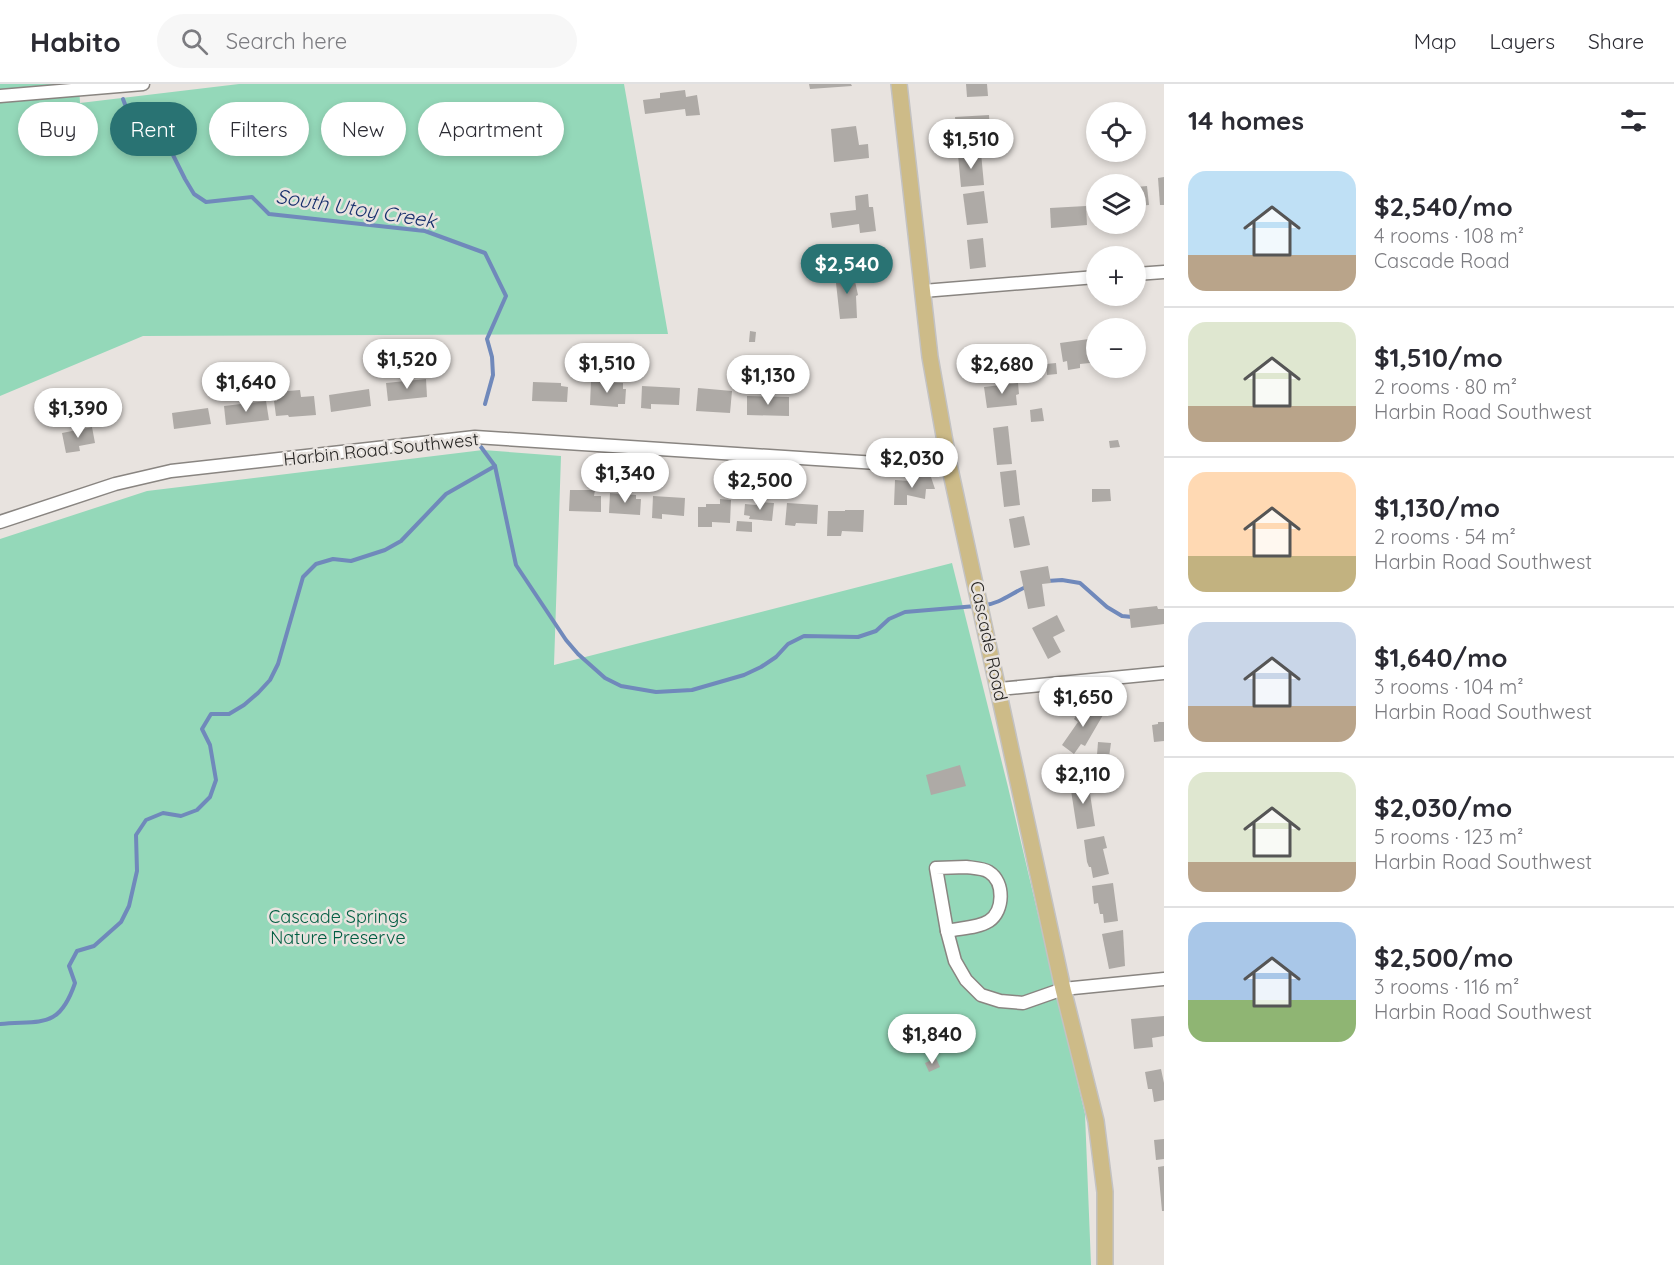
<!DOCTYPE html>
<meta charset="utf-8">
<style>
body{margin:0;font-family:Quicksand,sans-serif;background:#f7f7f7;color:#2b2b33;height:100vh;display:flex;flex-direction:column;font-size:22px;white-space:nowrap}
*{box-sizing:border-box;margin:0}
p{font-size:20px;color:#7c7c81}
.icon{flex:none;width:33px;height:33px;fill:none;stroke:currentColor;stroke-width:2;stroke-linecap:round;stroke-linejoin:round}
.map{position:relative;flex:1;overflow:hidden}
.panel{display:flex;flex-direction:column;background:#fff;width:510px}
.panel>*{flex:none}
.hud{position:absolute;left:18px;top:18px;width:570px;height:54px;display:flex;gap:12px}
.buttons{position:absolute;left:1086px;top:18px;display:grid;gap:12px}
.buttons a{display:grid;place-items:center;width:60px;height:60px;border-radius:50%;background:#fff;box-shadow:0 3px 9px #0003;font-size:30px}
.price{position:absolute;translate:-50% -51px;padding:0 14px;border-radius:21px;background:#fff;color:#222;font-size:20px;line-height:39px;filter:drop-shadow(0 2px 3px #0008)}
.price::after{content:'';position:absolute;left:50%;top:36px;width:18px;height:14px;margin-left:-9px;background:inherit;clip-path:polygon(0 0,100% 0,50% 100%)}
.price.current{background:#297373;color:#fff}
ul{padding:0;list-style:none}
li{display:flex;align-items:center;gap:18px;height:150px;padding:0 24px}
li+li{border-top:2px solid #e1e1e2}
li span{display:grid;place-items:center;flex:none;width:168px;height:120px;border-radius:18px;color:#555}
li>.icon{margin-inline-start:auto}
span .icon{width:72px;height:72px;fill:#fffc;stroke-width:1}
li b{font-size:26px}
h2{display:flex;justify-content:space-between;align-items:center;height:72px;padding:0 24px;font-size:26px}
.chip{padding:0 21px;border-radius:27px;background:#fff;box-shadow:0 3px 9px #0003;font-size:21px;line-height:54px}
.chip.current{background:#297373;color:#fff}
header{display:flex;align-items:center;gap:36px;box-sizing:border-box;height:84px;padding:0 30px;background:#fff;border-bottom:2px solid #e1e1e2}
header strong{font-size:28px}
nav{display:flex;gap:33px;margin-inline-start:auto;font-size:21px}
.search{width:420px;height:54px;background:#f7f7f7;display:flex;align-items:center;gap:15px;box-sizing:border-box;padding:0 21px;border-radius:33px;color:#7c7c81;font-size:22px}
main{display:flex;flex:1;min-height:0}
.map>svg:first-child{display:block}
.green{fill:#94d8b9}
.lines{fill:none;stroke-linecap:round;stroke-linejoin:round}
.stream{stroke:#7089bb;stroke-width:4}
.building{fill:#aeaaa6}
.minor-casing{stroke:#898581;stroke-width:15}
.major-casing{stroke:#c3c2c2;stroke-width:18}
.minor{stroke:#fff;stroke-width:12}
.major{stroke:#cdbb88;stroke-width:15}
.labels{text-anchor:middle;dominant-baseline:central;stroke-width:5;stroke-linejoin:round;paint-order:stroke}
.street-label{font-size:18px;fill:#272624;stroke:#e8e3df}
.park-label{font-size:18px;fill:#005d41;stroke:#e8e3df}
.water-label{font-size:20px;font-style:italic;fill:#162f6c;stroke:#e8e3df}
</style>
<header>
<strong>Habito</strong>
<div class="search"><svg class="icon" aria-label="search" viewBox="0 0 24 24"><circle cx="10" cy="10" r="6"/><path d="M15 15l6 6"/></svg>Search here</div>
<nav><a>Map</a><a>Layers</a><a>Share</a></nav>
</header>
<main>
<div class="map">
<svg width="1164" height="1181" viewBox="0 0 1164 1181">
<rect width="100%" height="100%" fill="#e8e3df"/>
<g class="green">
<path d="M0 0H79L80 19 239 0H624L668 250 143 252 0 312Z"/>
<path d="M483 366 561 372 554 581 952 479 1008 703 1085 1030 1091 1181H0V455L147 407Z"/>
</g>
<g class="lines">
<g class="stream">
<path d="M123 15 126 23 152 29 163 39 170 65 185 95 194 110 206 118 252 113 269 130 425 147 485 169 506 212 487 255 492 273 493 291 485 320"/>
<path d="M481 363 495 382 516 481 566 556 578 570 605 594 621 602 656 608 692 606 744 591 761 583 776 573 788 560 804 552 858 553 876 547 889 535 905 528 976 522"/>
<path d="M1047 497 1062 496 1080 499 1107 523 1122 532 1132 533"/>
<path d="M984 521C1000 520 1013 508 1028 502"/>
<path d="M0 940C41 936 59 946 75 899L69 882 77 867 94 862 121 838 129 822 137 787 136 751 146 736 163 729 181 732 197 726 210 713 216 696 210 661 202 645 211 630H229L244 621 258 609 270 596 278 580 303 493 316 480 333 475 351 477 385 466 401 457 446 410 495 382"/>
</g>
</g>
<g class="building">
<path d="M809 0H851L852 2 810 5Z"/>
<path d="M966 0H987L988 12 967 13Z"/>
<path d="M685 6 686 13 697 11 700 31 686 32 685 25 645 30 643 16 660 14V9Z"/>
<path d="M989 31 990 48 974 50 975 62 958 63 955 33Z"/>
<path d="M856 42 859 61 868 60 869 74 834 78 831 45Z"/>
<path d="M981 69 984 101 961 103 958 71Z"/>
<path d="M1164 93V121H1160L1158 94Z"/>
<path d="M1147 102 1149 121 1136 122V103Z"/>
<path d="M984 107 988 139 967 141 963 110Z"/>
<path d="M868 110 869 123H873L876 147 860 149 859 140 832 144 830 129 856 126 855 112Z"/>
<path d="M1086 122 1087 141 1051 144 1050 124Z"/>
<path d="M983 154 986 183 970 185 967 156Z"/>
<path d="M853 188 858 211 856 212 857 234 840 235 835 190Z"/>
<path d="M750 247 756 248 755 258H749Z"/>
<path d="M1096 254V272L1089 273 1090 279 1080 280V284L1068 286 1067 277 1063 278 1060 259Z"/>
<path d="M1008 260 1009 274 1022 273 1023 284 1010 285V293L994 294 993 279H982L981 262Z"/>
<path d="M1056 279 1057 290 1047 291 1046 280Z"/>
<path d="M426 295 427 313 388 317 386 299Z"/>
<path d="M591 297 623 299V305H626L625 320H618V323L590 321Z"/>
<path d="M533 298 561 299V302L568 303 567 318 532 317Z"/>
<path d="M1018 299 1019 310 1016 311 1017 321 987 324 984 303Z"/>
<path d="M642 302 680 304 679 321 651 320V325L641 324Z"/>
<path d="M698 304 732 307 730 329 696 327Z"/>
<path d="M369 305 371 322 331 328 329 311Z"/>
<path d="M300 306 301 313 314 312 316 331 289 333 288 331 276 332 274 317H277L276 308Z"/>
<path d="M747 312 789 313V332L747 331Z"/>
<path d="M266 317 269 336 226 341 224 322Z"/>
<path d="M208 324 211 340 174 345 172 329Z"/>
<path d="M1042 324 1044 337 1031 338 1030 326Z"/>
<path d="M1008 342 1012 380 997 381 993 344Z"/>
<path d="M92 343 95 359 79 362 80 367 66 369 62 349Z"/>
<path d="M1118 356 1120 363 1110 364 1109 357Z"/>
<path d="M1016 386 1020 421 1004 423 1000 388Z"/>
<path d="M909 391 931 393 935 405H926L925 415 907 411V421H894L895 396 909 397Z"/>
<path d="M1092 405H1110L1111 417 1092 418Z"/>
<path d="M570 406H595L594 412H601V428L569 427Z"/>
<path d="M610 409 636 411V415H641L640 431 609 429Z"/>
<path d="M653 412 685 414 684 432 662 430V435L652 434Z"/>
<path d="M720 415 731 416 730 439 712 438V443H698V423H706V420H720Z"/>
<path d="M756 418 774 419 772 437 749 435 750 432 744 431 745 420 756 421Z"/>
<path d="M787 419 818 421 817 440 796 439 795 442 785 441Z"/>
<path d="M845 426H864L863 448 842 447 841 452H827L828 427H845Z"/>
<path d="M1024 432 1030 461 1014 464 1009 435Z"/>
<path d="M737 437 752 438V448L736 447Z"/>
<path d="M1048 482 1051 499 1042 500 1045 522 1028 525 1020 487Z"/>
<path d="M1157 522 1158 525H1164V540L1131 544 1129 525Z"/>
<path d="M1057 531 1065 547 1053 553 1061 568 1048 575 1032 544Z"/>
<path d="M1085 619 1103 631 1085 662 1081 660 1074 670 1062 661 1078 638 1074 635Z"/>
<path d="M1158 638H1164V657L1154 658 1152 641 1158 640Z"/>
<path d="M1098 658 1111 659 1109 673 1097 671Z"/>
<path d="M960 681 966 702 931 711 926 691Z"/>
<path d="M1088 697 1095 742 1077 745 1070 700Z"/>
<path d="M1104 752 1107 764 1103 765 1109 790 1093 794 1091 783H1089L1087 778 1084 756Z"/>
<path d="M1113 799 1118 837 1104 839 1103 830H1100L1098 819 1094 820 1092 802Z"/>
<path d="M1123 846 1125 882 1109 885 1102 850Z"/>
<path d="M1164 932V952L1152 954 1153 963 1134 965 1131 935Z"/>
<path d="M936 974 940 983 929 988 925 979Z"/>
<path d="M1161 985 1164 999V1016L1154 1018 1152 1005H1148L1145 988Z"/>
<path d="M1164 1055V1075L1156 1076 1154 1056Z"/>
<path d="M1164 1082V1127H1162L1158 1083Z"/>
</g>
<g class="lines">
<g class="minor-casing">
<g id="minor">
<path d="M0 12 143 0"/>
<path d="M1136 190 1164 188"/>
<path d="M923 207 1096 193"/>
<path d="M0 438 115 400 171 387 475 353 923 382 949 380"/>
<path d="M999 605 1164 589"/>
<path d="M966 783C973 784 983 784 989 788 1005 798 1004 827 989 837 978 844 960 844 947 847L936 784Z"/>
<path d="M947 847 955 877 966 896 981 911 1000 917 1023 919 1063 905 1164 895"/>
</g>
</g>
<g class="major-casing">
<path id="major" d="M899 0 930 273 949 380 1063 905 1096 1037 1105 1108V1181"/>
</g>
<use href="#minor" class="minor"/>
<use href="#major" class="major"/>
</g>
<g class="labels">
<g class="street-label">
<text transform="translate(381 365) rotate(-6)">Harbin Road Southwest</text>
<text transform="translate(989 557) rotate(78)">Cascade Road</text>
</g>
<g class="park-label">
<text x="338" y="832">Cascade Springs<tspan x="338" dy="21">Nature Preserve</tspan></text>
</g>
<g class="water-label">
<text transform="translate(356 124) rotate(9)">South Utoy Creek</text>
</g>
</g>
</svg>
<div class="buttons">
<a><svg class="icon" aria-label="locate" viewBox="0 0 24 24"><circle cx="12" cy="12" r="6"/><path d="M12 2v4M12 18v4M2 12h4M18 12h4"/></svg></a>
<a><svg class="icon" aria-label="layers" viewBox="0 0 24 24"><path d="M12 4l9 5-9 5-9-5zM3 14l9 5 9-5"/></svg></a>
<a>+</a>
<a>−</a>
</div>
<b class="price" style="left:971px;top:86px">$1,510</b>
<b class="price current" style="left:847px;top:211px">$2,540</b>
<b class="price" style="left:407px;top:306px">$1,520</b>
<b class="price" style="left:607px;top:310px">$1,510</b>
<b class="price" style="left:1002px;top:311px">$2,680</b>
<b class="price" style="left:768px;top:322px">$1,130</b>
<b class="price" style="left:246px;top:329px">$1,640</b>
<b class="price" style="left:78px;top:355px">$1,390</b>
<b class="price" style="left:912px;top:405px">$2,030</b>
<b class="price" style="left:625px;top:420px">$1,340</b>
<b class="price" style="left:760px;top:427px">$2,500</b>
<b class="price" style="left:1083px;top:644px">$1,650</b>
<b class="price" style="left:1083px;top:721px">$2,110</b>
<b class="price" style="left:932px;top:981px">$1,840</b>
<div class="hud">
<a class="chip">Buy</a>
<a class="chip current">Rent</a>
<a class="chip">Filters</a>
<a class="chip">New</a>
<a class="chip">Apartment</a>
</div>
</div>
<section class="panel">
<h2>14 homes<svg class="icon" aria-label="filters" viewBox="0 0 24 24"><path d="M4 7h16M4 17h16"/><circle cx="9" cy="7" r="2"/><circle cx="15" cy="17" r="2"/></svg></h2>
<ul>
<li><span style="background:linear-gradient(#bfe0f5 70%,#b9a48a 0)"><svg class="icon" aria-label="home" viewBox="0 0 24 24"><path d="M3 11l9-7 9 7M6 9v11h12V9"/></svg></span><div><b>$2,540/mo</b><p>4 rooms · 108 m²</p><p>Cascade Road</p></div></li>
<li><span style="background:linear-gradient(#dfe7d0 70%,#b9a48a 0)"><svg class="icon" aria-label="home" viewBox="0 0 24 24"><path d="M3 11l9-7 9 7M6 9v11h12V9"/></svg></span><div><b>$1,510/mo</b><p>2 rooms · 80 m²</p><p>Harbin Road Southwest</p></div></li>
<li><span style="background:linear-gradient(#ffd9b3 70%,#c2b280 0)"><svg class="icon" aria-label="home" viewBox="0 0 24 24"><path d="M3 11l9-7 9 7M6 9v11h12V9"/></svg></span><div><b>$1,130/mo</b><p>2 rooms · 54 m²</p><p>Harbin Road Southwest</p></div></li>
<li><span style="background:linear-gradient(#c9d6e8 70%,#b9a48a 0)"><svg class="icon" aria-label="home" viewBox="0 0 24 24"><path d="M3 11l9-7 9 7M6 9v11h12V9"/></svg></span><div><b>$1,640/mo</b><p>3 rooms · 104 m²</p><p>Harbin Road Southwest</p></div></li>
<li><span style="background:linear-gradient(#dfe7d0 75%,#b9a48a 0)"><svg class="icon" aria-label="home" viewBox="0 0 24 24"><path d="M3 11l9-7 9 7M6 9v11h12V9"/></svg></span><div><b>$2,030/mo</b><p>5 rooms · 123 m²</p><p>Harbin Road Southwest</p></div></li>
<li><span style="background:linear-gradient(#a9c7e8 65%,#8fb573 0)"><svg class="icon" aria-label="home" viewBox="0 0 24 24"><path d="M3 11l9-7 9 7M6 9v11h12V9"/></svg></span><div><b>$2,500/mo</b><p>3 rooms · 116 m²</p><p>Harbin Road Southwest</p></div></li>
</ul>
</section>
</main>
